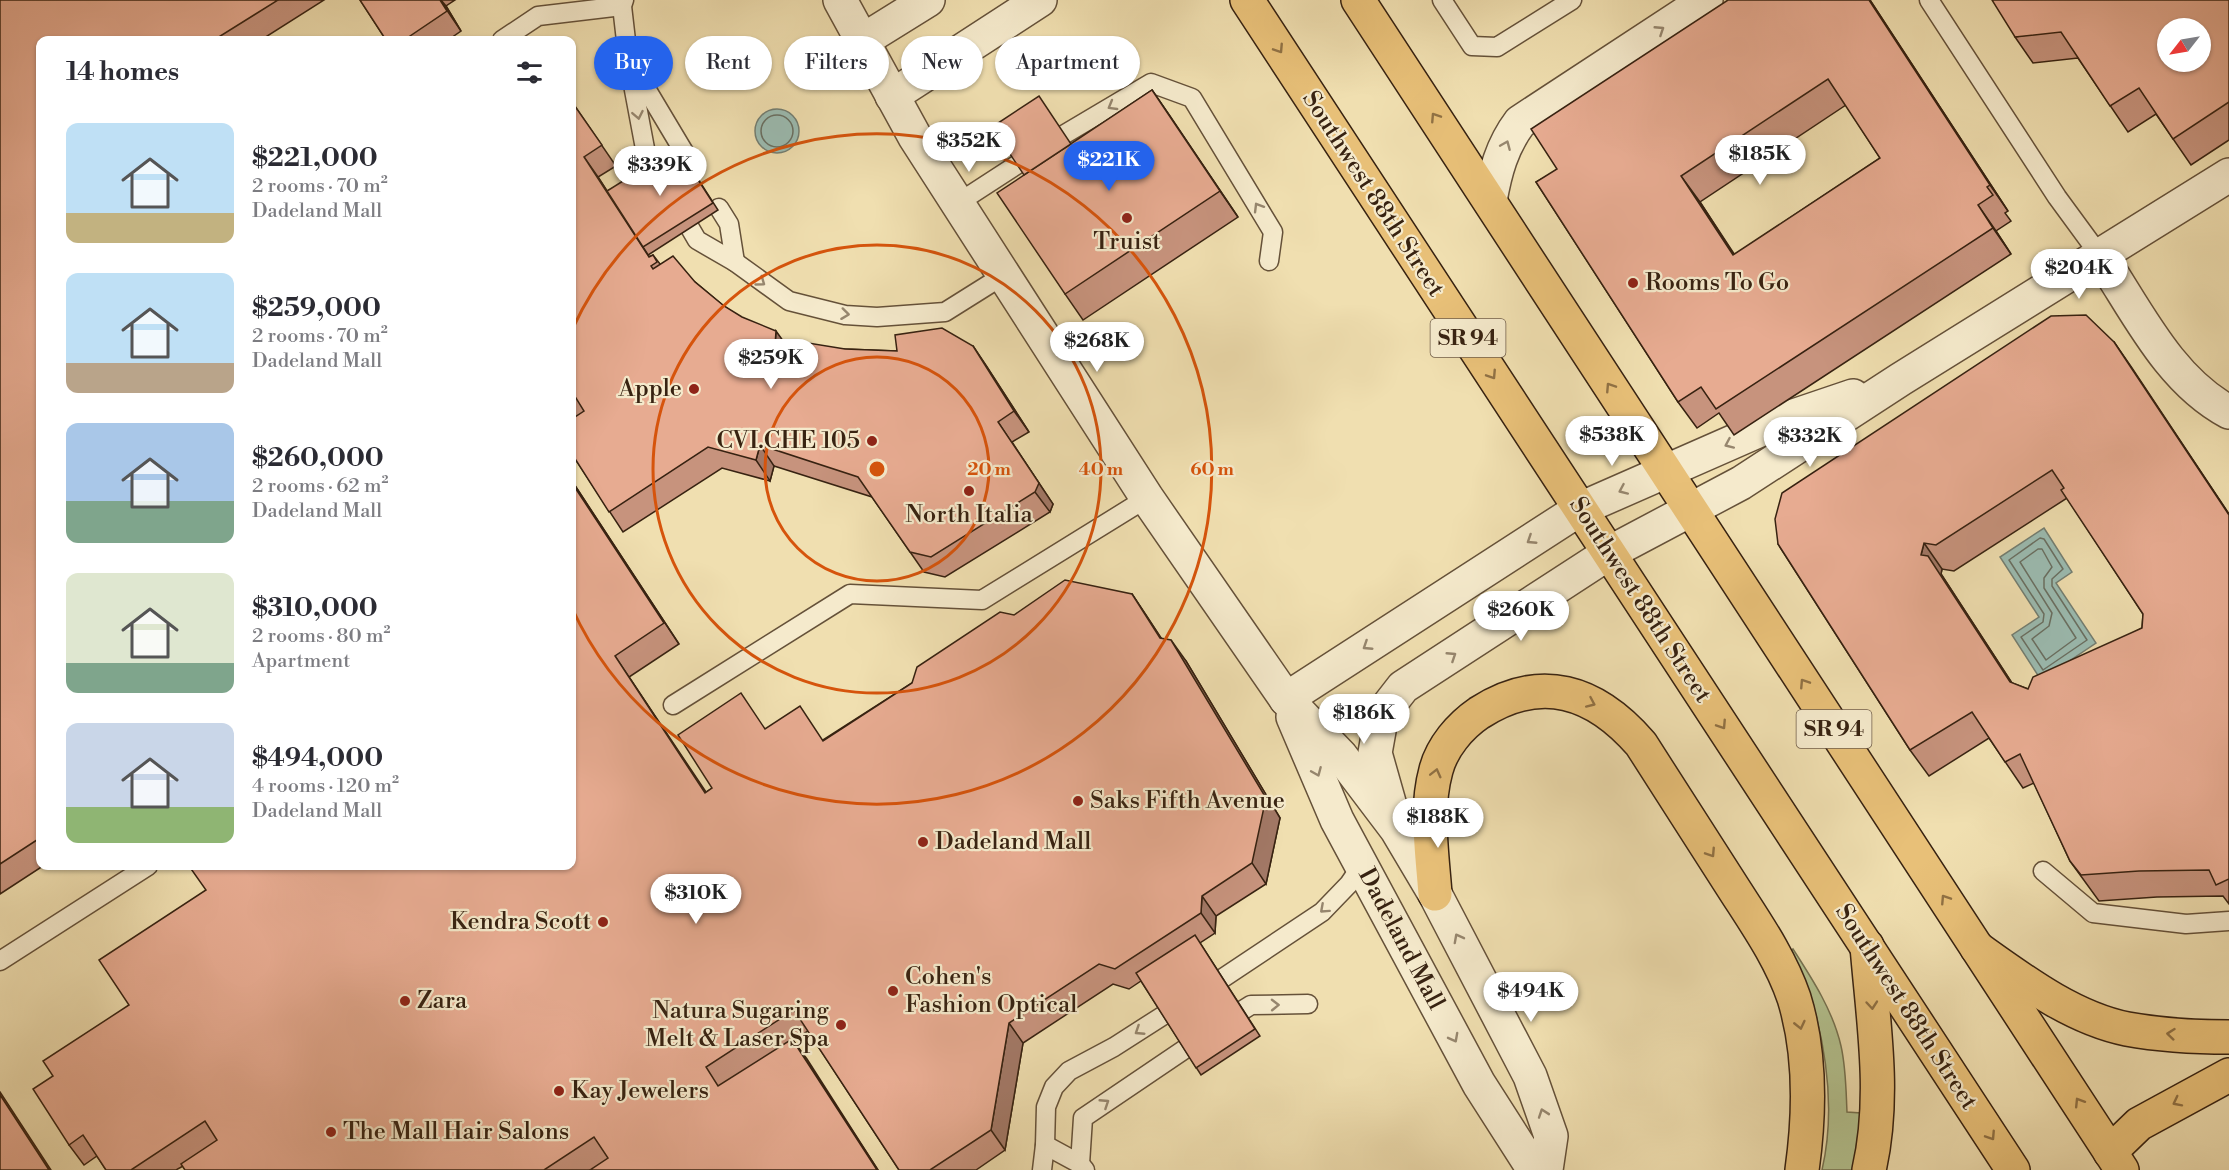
<!DOCTYPE html>
<meta charset="utf-8">
<style>
body{margin:0;font-family:"Libre Bodoni",serif;background:#f7f7f7;color:#2b2b33;height:100vh;display:flex;flex-direction:column;font-size:22px;white-space:nowrap}
*{box-sizing:border-box;margin:0}
p{font-size:20px;color:#7c7c81}
.icon{flex:none;width:33px;height:33px;fill:none;stroke:currentColor;stroke-width:2;stroke-linecap:round;stroke-linejoin:round}
.map{position:relative;flex:1;overflow:hidden}
.sheet{position:absolute;left:36px;top:36px;width:540px;height:834px;display:flex;flex-direction:column;background:#fff;border-radius:12px;box-shadow:0 2px 4px #0004}
.sheet>*{flex:none}
.banner{position:absolute;left:594px;top:36px;width:570px;height:54px;display:flex;gap:12px}
.needle{width:39px;rotate:239deg}
.fabs{position:absolute;left:2157px;top:18px;display:grid;gap:12px}
.fabs a{display:grid;place-items:center;width:54px;height:54px;border-radius:50%;background:#fff;box-shadow:0 2px 4px #0004;font-size:30px}
.price{position:absolute;translate:-50% -51px;padding:0 14px;border-radius:21px;background:#fff;color:#222;font-size:20px;line-height:39px;filter:drop-shadow(0 2px 3px #0008)}
.price::after{content:'';position:absolute;left:50%;top:36px;width:18px;height:14px;margin-left:-9px;background:inherit;clip-path:polygon(0 0,100% 0,50% 100%)}
.price.selected{background:#2563eb;color:#fff}
ul{padding:0;list-style:none}
li{display:flex;align-items:center;gap:18px;height:150px;padding:0 30px}
li span{display:grid;place-items:center;flex:none;width:168px;height:120px;border-radius:12px;color:#555}
li>.icon{margin-inline-start:auto}
span .icon{width:72px;height:72px;fill:#fffc;stroke-width:1}
li b{font-size:26px}
h2{display:flex;justify-content:space-between;align-items:center;height:72px;padding:0 30px;font-size:26px}
.tag{padding:0 21px;border-radius:27px;background:#fff;box-shadow:0 2px 4px #0004;font-size:21px;line-height:54px}
.tag.selected{background:#2563eb;color:#fff}
.map>svg:first-child{display:block}
.green{fill:#b4c390;stroke:#767250;stroke-width:1.5}
.water{fill:#9bbcb2;stroke:#737e72;stroke-width:1.5}
.lines{fill:none;stroke-linecap:round;stroke-linejoin:round}
.shore{stroke:#696f62;stroke-width:1.5}
.service-casing{stroke:#655139;stroke-width:21}
.minor-casing{stroke:#655139;stroke-width:36}
.primary-casing{stroke:#372211;stroke-width:36}
.motorway-casing{stroke:#372211;stroke-width:36}
.service{stroke:#f5eacc;stroke-width:18}
.minor{stroke:#f5eacc;stroke-width:33}
.primary{stroke:#e8c078;stroke-width:33}
.motorway{stroke:#e8c078;stroke-width:33}
.wall{fill:#c7937d;stroke:#372211;stroke-width:1.5;fill-rule:evenodd}
.shaded-wall{fill:#a27866;stroke:#372211;stroke-width:1.5}
.building{fill:#e7ab91;stroke:#372211;stroke-width:1.5;fill-rule:evenodd}
.oneway{stroke:#96866e}
.oneway2{stroke:#907144}
.ring{fill:none;stroke:#d6540c;stroke-width:3}
.poi-dot{fill:#8f2418;stroke:#f5eacc;stroke-width:2}
.labels{text-anchor:middle;dominant-baseline:central;stroke-width:4.5;stroke-linejoin:round;paint-order:stroke}
.shield{fill:#f5eacc;stroke:#705e49;stroke-width:1.5}
.shield-label{font-size:22px;font-weight:bold;fill:#372211}
.street-label{font-size:24px;fill:#372211;stroke:#f5eacc}
.poi-label{font-size:24px;fill:#372211;stroke:#f5eacc;text-anchor:start}
.centre{fill:#d6540c;stroke:#f5eacc;stroke-width:3}
.ring-label{font-size:18px;text-anchor:middle;font-weight:bold;fill:#d6540c;stroke:#f5eacc;stroke-width:4.5;stroke-linejoin:round;paint-order:stroke}
</style>
<div class="map">
<svg width="2229" height="1170" viewBox="0 0 2229 1170">
<rect width="100%" height="100%" fill="#f0dfb0"/>
<filter id="stains"><feTurbulence type="fractalNoise" baseFrequency=".00333" numOctaves="4"/><feColorMatrix values="0 0 0 0 .2 0 0 0 0 .09 0 0 0 0 .02 0 0 0 .5 -.17"/></filter>
<radialGradient id="worn" r=".72"><stop offset=".6" stop-color="#630" stop-opacity="0"/><stop offset="1" stop-color="#630" stop-opacity=".3"/></radialGradient>
<path class="green" d="M1793 949C1813 980 1833 1011 1841 1046 1846 1068 1846 1091 1847 1112L1861 1113 1853 1170H1822C1835 1114 1827 1052 1811 997 1806 982 1797 966 1791 951Z"/>
<g class="water">
<circle cx="777" cy="131" r="22"/>
<path d="M2044 528 2072 572 2056 583 2096 643 2041 680 2012 635 2039 617 2000 557Z"/>
</g>
<g class="lines">
<g class="shore">
<circle cx="777" cy="131" r="16"/>
<path d="M2040 538 2044 539 2063 569 2052 579V586L2087 640 2043 670 2021 637 2043 622 2044 614 2009 560Z"/>
<path d="M2038 549H2042L2052 567 2044 578V588L2076 638 2046 660 2032 639 2049 626 2052 613 2020 562Z"/>
</g>
<g class="service-casing">
<g id="service">
<path d="M624 0 622 6 628 58 646 154 656 171"/>
<path d="M1442 0 1472 46 1497 47 1572 0"/>
<path d="M1929 0 2057 197 2101 257"/>
<path d="M502 40 538 16 622 6"/>
<path d="M635 70 684 152"/>
<path d="M1065 134 1151 83 1192 98 1273 232 1269 261"/>
<path d="M958 203 1018 164"/>
<path d="M719 208 729 224 735 262"/>
<path d="M690 228 697 240 735 262 789 301 845 315 877 317 945 312 1004 275"/>
<path d="M673 705 850 594 982 600 1147 498"/>
<path d="M2043 871 2093 913 2186 924 2229 921"/>
<path d="M0 961 148 866"/>
<path d="M1223 978 1322 912 1349 884 1362 865"/>
<path d="M1243 1010 1251 1005 1308 1004"/>
<path d="M1045 1145 1080 1164 1085 1170"/>
<path d="M1080 1164 1083 1118 1185 1049"/>
<path d="M1042 1170 1045 1145 1046 1107 1054 1087 1069 1071 1114 1047 1164 1015"/>
</g>
</g>
<g class="minor-casing">
<g id="minor">
<path d="M840 0 915 137 1147 498 1286 699 1341 756 1397 830 1435 894 1530 1076 1551 1136 1546 1170"/>
<path d="M862 41 928 0"/>
<path d="M892 96 1040 0"/>
<path d="M1490 201C1495 172 1502 146 1520 122L1706 0"/>
<path d="M2101 257C2137 311 2169 380 2229 412"/>
<path d="M1286 699 1580 509 1785 419 1853 396"/>
<path d="M1293 717 1337 820 1479 1084 1534 1170"/>
<path d="M1392 813 1375 753 1382 714 1403 687 1609 553 1741 483 1901 379 2229 175"/>
</g>
</g>
<g class="primary-casing">
<g id="primary">
<path d="M1247 0 2013 1170"/>
<path d="M1358 0 2122 1170"/>
</g>
</g>
<g class="motorway-casing">
<g id="motorway">
<path d="M1435 894C1432 853 1425 810 1436 770 1442 747 1460 726 1479 713 1541 673 1595 691 1641 744 1671 791 1702 839 1732 886 1755 922 1780 957 1794 998 1811 1053 1810 1113 1802 1170"/>
<path d="M1867 946C1873 1021 1886 1096 1869 1170"/>
<path d="M1977 948C2022 980 2072 1018 2127 1029 2160 1035 2196 1037 2229 1037"/>
<path d="M2110 1152 2139 1124 2229 1075"/>
</g>
</g>
<use href="#service" class="service"/>
<use href="#minor" class="minor"/>
<use href="#primary" class="primary"/>
<use href="#motorway" class="motorway"/>
</g>
<g class="wall">
<path d="M0 0H324L261 40H40V866H43L0 894Z"/>
<path d="M360 0H455L446 6 461 31 448 40H386Z"/>
<path d="M1870 0 2008 211 2005 213 2011 221 1996 231 2011 254 1734 435 1719 413 1697 428 1678 402 1536 182ZM1846 105 1880 158 1734 255 1700 202Z"/>
<path d="M2229 0V140L2191 165 2156 114 2128 132 2078 58 2033 63 2015 37Z"/>
<path d="M1152 90 1238 217 1083 320 1065 294 1024 175Z"/>
<path d="M572 102 616 166 598 177 607 191 682 154 718 210 648 255 649 257 653 255 660 264 695 282 724 306 791 352 790 357 791 358 845 349 897 351 973 346 987 367 1029 432 1012 442 1053 504 1050 512 945 577 924 572 872 497 774 466 770 481 722 468 623 532 572 454Z"/>
<path d="M2114 342 2229 514V904L2223 896 2157 897 2099 901 2070 861 2034 783 2023 788 1989 738 1929 776 1910 750 1778 544ZM2067 498 2143 614 2142 628 2028 689 2012 683 1941 574 1942 569 1954 571Z"/>
<path d="M572 481 679 644 629 677 706 792 712 788 765 729 823 740 912 683 1014 615 1132 594 1161 638 1186 661 1280 818 1266 884 1216 916 1215 933 1200 943 1260 1036 1201 1075 1141 981 1129 989 1113 984 1023 1043 1005 1150 976 1170H899L808 1031 793 1040 878 1170H185L183 1166 176 1170H106L97 1156 84 1165 69 1145 53 1076 129 1005 206 890 572 866Z"/>
</g>
<g class="shaded-wall">
<path d="M440 0H441L446 6 461 31Z"/>
<path d="M1869 0H1870L2008 211 1990 185Z"/>
<path d="M1152 90 1170 116 1238 217 1220 191Z"/>
<path d="M584 157 598 177 654 264Z"/>
<path d="M1681 176 1700 202 1752 281 1733 255Z"/>
<path d="M1978 205 1996 231 2011 254 1993 228Z"/>
<path d="M776 331 791 352 790 357 800 371 784 364 775 346Z"/>
<path d="M2114 342 2132 368 2229 514V515Z"/>
<path d="M973 346 987 367 1029 432 1014 411Z"/>
<path d="M998 422 1053 504 1050 512 1035 492Z"/>
<path d="M760 445 774 466 770 481 756 460Z"/>
<path d="M572 481 679 644 572 483Z"/>
<path d="M1924 543 1942 569 1941 574 2028 708 1921 555Z"/>
<path d="M1132 594 1146 615 1174 658 1160 638Z"/>
<path d="M1171 640 1186 661 1280 818 1266 884 1252 863Z"/>
<path d="M615 656 629 677 719 813 705 793Z"/>
<path d="M1202 896 1216 916 1215 933 1201 913Z"/>
<path d="M1009 1023 1023 1043 1005 1150 991 1130Z"/>
<path d="M792 1039 807 1059 878 1170H877Z"/>
<path d="M0 1092 51 1170H49L0 1095Z"/>
</g>
<g class="building">
<path d="M0 0H278L214 40H40V838L0 864Z"/>
<path d="M360 0H440L447 11 404 40H386Z"/>
<path d="M1728 0H1869L1990 185 1987 187 1993 195 1978 205 1993 228 1716 409 1701 387 1678 402 1536 182 1557 169 1531 129ZM1828 79 1880 158 1733 255 1681 176Z"/>
<path d="M1992 0H2229V102L2173 139 2139 88 2110 106 2061 32 2015 37ZM2168 28H2200V62H2168Z"/>
<path d="M1152 90 1220 191 1065 294 997 193Z"/>
<path d="M1039 96 1071 144 1024 175 992 127Z"/>
<path d="M572 102 602 145 584 157 649 257 653 255 657 262 651 266 653 269 673 256 695 282 724 306 742 317 776 331 775 346 785 350 784 364 789 366 796 341 845 349 897 351 895 335 942 328 973 346 1014 411 998 422 1039 483 1035 492 931 557 910 552 858 477 760 445 756 460 708 447 609 512 572 454V419L584 411 576 398 572 401Z"/>
<path d="M677 147 713 203 643 247 607 191Z"/>
<path d="M2086 315 2114 342 2229 515V879L2216 885 2209 870 2139 871 2081 875 2070 861 2020 754 2005 762 1972 712 1910 750 1778 544 1775 519 1782 493 2051 316ZM2052 470 2064 488 2061 490 2143 614 2142 628 2033 677 2028 689 2010 682 1928 556 1921 555 1924 543 1936 545Z"/>
<path d="M572 483 664 623 615 656 705 793 712 788 678 735 741 693 765 729 800 706 823 741 912 683 917 667 1000 612 1014 615 1065 580 1132 594 1160 638 1171 640 1266 798 1252 863 1202 896 1201 913 1115 969 1099 964 1009 1023 991 1130 930 1170H899L794 1010 706 1067 718 1086 792 1039 877 1170H590L608 1158 594 1137 544 1170H185L181 1164 217 1140 205 1121 131 1170H106L83 1135 69 1145 33 1089 53 1076 43 1061 129 1005 99 960 206 890 189 866H572Z"/>
<path d="M1195 935 1255 1029 1196 1068 1136 973Z"/>
<path d="M0 1095 49 1170H0Z"/>
</g>
<defs><path id="oneway-chevron" d="M-2-3.5L2.5 0L-2 3.5" fill="none" stroke-width="1.6" stroke-linecap="round" stroke-linejoin="round" transform="scale(1.5)"/></defs>
<g class="oneway">
<use href="#oneway-chevron" transform="translate(1660 30) rotate(-33)"/>
<use href="#oneway-chevron" transform="translate(1112 106) rotate(150)"/>
<use href="#oneway-chevron" transform="translate(638 115) rotate(79)"/>
<use href="#oneway-chevron" transform="translate(1506 145) rotate(-67)"/>
<use href="#oneway-chevron" transform="translate(1258 207) rotate(-121)"/>
<use href="#oneway-chevron" transform="translate(761 282) rotate(36)"/>
<use href="#oneway-chevron" transform="translate(845 314) rotate(7)"/>
<use href="#oneway-chevron" transform="translate(1729 444) rotate(156)"/>
<use href="#oneway-chevron" transform="translate(1623 490) rotate(156)"/>
<use href="#oneway-chevron" transform="translate(1531 540) rotate(147)"/>
<use href="#oneway-chevron" transform="translate(1367 646) rotate(147)"/>
<use href="#oneway-chevron" transform="translate(1452 656) rotate(-33)"/>
<use href="#oneway-chevron" transform="translate(1317 772) rotate(67)"/>
<use href="#oneway-chevron" transform="translate(1324 909) rotate(138)"/>
<use href="#oneway-chevron" transform="translate(1458 938) rotate(-118)"/>
<use href="#oneway-chevron" transform="translate(1275 1005) rotate(-1)"/>
<use href="#oneway-chevron" transform="translate(1139 1031) rotate(147)"/>
<use href="#oneway-chevron" transform="translate(1454 1038) rotate(62)"/>
<use href="#oneway-chevron" transform="translate(1105 1103) rotate(-33)"/>
<use href="#oneway-chevron" transform="translate(1543 1113) rotate(-109)"/>
</g>
<g class="oneway2">
<use href="#oneway-chevron" transform="translate(1279 49) rotate(57)"/>
<use href="#oneway-chevron" transform="translate(1435 117) rotate(-123)"/>
<use href="#oneway-chevron" transform="translate(1492 375) rotate(57)"/>
<use href="#oneway-chevron" transform="translate(1610 387) rotate(-123)"/>
<use href="#oneway-chevron" transform="translate(1804 683) rotate(-123)"/>
<use href="#oneway-chevron" transform="translate(1591 703) rotate(24)"/>
<use href="#oneway-chevron" transform="translate(1722 725) rotate(57)"/>
<use href="#oneway-chevron" transform="translate(1436 773) rotate(-76)"/>
<use href="#oneway-chevron" transform="translate(1711 853) rotate(57)"/>
<use href="#oneway-chevron" transform="translate(1945 899) rotate(-123)"/>
<use href="#oneway-chevron" transform="translate(1872 1005) rotate(85)"/>
<use href="#oneway-chevron" transform="translate(1800 1025) rotate(77)"/>
<use href="#oneway-chevron" transform="translate(2171 1034) rotate(-174)"/>
<use href="#oneway-chevron" transform="translate(2079 1102) rotate(-122)"/>
<use href="#oneway-chevron" transform="translate(2177 1102) rotate(153)"/>
<use href="#oneway-chevron" transform="translate(1991 1136) rotate(57)"/>
</g>
<g class="ring">
<circle cx="877" cy="469" r="112"/>
<circle cx="877" cy="469" r="224"/>
<path d="M572 330A335 335 0 1 1 572 608"/>
</g>
<g class="poi-dot">
<circle cx="1127" cy="218" r="6"/>
<circle cx="1633" cy="283" r="6"/>
<circle cx="694" cy="389" r="6"/>
<circle cx="872" cy="441" r="6"/>
<circle cx="969" cy="491" r="6"/>
<circle cx="1078" cy="801" r="6"/>
<circle cx="923" cy="842" r="6"/>
<circle cx="603" cy="922" r="6"/>
<circle cx="893" cy="991" r="6"/>
<circle cx="405" cy="1001" r="6"/>
<circle cx="841" cy="1025" r="6"/>
<circle cx="559" cy="1091" r="6"/>
<circle cx="331" cy="1132" r="6"/>
</g>
<g class="labels">
<g class="shield">
<rect x="1430.5" y="319" width="75" height="38" rx="4.5"/>
<rect x="1796.5" y="710" width="75" height="38" rx="4.5"/>
</g>
<g class="shield-label">
<text x="1468" y="338">SR 94</text>
<text x="1834" y="729">SR 94</text>
</g>
<g class="street-label">
<text transform="translate(1373 194) rotate(57)">Southwest 88th Street</text>
<text transform="translate(1640 600) rotate(57)">Southwest 88th Street</text>
<text transform="translate(1401 939) rotate(62)">Dadeland Mall</text>
<text transform="translate(1906 1007) rotate(57)">Southwest 88th Street</text>
</g>
<g class="poi-label">
<text x="1127" y="242" text-anchor="middle">Truist</text>
<text x="1645" y="283">Rooms To Go</text>
<text x="682" y="389" text-anchor="end">Apple</text>
<text x="860" y="441" text-anchor="end">CVI.CHE 105</text>
<text x="969" y="515" text-anchor="middle">North Italia</text>
<text x="1090" y="801">Saks Fifth Avenue</text>
<text x="935" y="842">Dadeland Mall</text>
<text x="591" y="922" text-anchor="end">Kendra Scott</text>
<text x="905" y="977">Cohen's<tspan x="905" dy="28">Fashion Optical</tspan></text>
<text x="417" y="1001">Zara</text>
<text x="829" y="1011" text-anchor="end">Natura Sugaring<tspan x="829" dy="28">Melt &amp; Laser Spa</tspan></text>
<text x="571" y="1091">Kay Jewelers</text>
<text x="343" y="1132">The Mall Hair Salons</text>
</g>
</g>
<circle cx="877" cy="469" r="9" class="centre"/>
<g class="ring-label">
<text x="989" y="475">20 m</text>
<text x="1101" y="475">40 m</text>
<text x="1212" y="475">60 m</text>
</g>
<rect width="100%" height="100%" filter="url(#stains)"/>
<rect width="100%" height="100%" fill="url(#worn)"/>
</svg>
<div class="fabs">
<a><svg class="needle" viewBox="-14 -14 28 28"><path d="M0-13l5 13h-10z" fill="#e53935"/><path d="M0 13l5-13h-10z" fill="#7c7c81"/></svg></a>
</div>
<b class="price" style="left:969px;top:173px">$352K</b>
<b class="price" style="left:1760px;top:186px">$185K</b>
<b class="price selected" style="left:1109px;top:192px">$221K</b>
<b class="price" style="left:660px;top:197px">$339K</b>
<b class="price" style="left:2079px;top:300px">$204K</b>
<b class="price" style="left:1097px;top:373px">$268K</b>
<b class="price" style="left:771px;top:390px">$259K</b>
<b class="price" style="left:1612px;top:467px">$538K</b>
<b class="price" style="left:1810px;top:468px">$332K</b>
<b class="price" style="left:1521px;top:642px">$260K</b>
<b class="price" style="left:1364px;top:745px">$186K</b>
<b class="price" style="left:1438px;top:849px">$188K</b>
<b class="price" style="left:696px;top:925px">$310K</b>
<b class="price" style="left:1531px;top:1023px">$494K</b>
<div class="banner">
<a class="tag selected">Buy</a>
<a class="tag">Rent</a>
<a class="tag">Filters</a>
<a class="tag">New</a>
<a class="tag">Apartment</a>
</div>
<section class="sheet">
<h2>14 homes<svg class="icon" aria-label="filters" viewBox="0 0 24 24"><path d="M4 7h16M4 17h16"/><circle cx="9" cy="7" r="2"/><circle cx="15" cy="17" r="2"/></svg></h2>
<ul>
<li><span style="background:linear-gradient(#bfe0f5 75%,#c2b280 0)"><svg class="icon" aria-label="home" viewBox="0 0 24 24"><path d="M3 11l9-7 9 7M6 9v11h12V9"/></svg></span><div><b>$221,000</b><p>2 rooms · 70 m²</p><p>Dadeland Mall</p></div></li>
<li><span style="background:linear-gradient(#bfe0f5 75%,#b9a48a 0)"><svg class="icon" aria-label="home" viewBox="0 0 24 24"><path d="M3 11l9-7 9 7M6 9v11h12V9"/></svg></span><div><b>$259,000</b><p>2 rooms · 70 m²</p><p>Dadeland Mall</p></div></li>
<li><span style="background:linear-gradient(#a9c7e8 65%,#7fa58c 0)"><svg class="icon" aria-label="home" viewBox="0 0 24 24"><path d="M3 11l9-7 9 7M6 9v11h12V9"/></svg></span><div><b>$260,000</b><p>2 rooms · 62 m²</p><p>Dadeland Mall</p></div></li>
<li><span style="background:linear-gradient(#dfe7d0 75%,#7fa58c 0)"><svg class="icon" aria-label="home" viewBox="0 0 24 24"><path d="M3 11l9-7 9 7M6 9v11h12V9"/></svg></span><div><b>$310,000</b><p>2 rooms · 80 m²</p><p>Apartment</p></div></li>
<li><span style="background:linear-gradient(#c9d6e8 70%,#8fb573 0)"><svg class="icon" aria-label="home" viewBox="0 0 24 24"><path d="M3 11l9-7 9 7M6 9v11h12V9"/></svg></span><div><b>$494,000</b><p>4 rooms · 120 m²</p><p>Dadeland Mall</p></div></li>
</ul>
</section>
</div>
